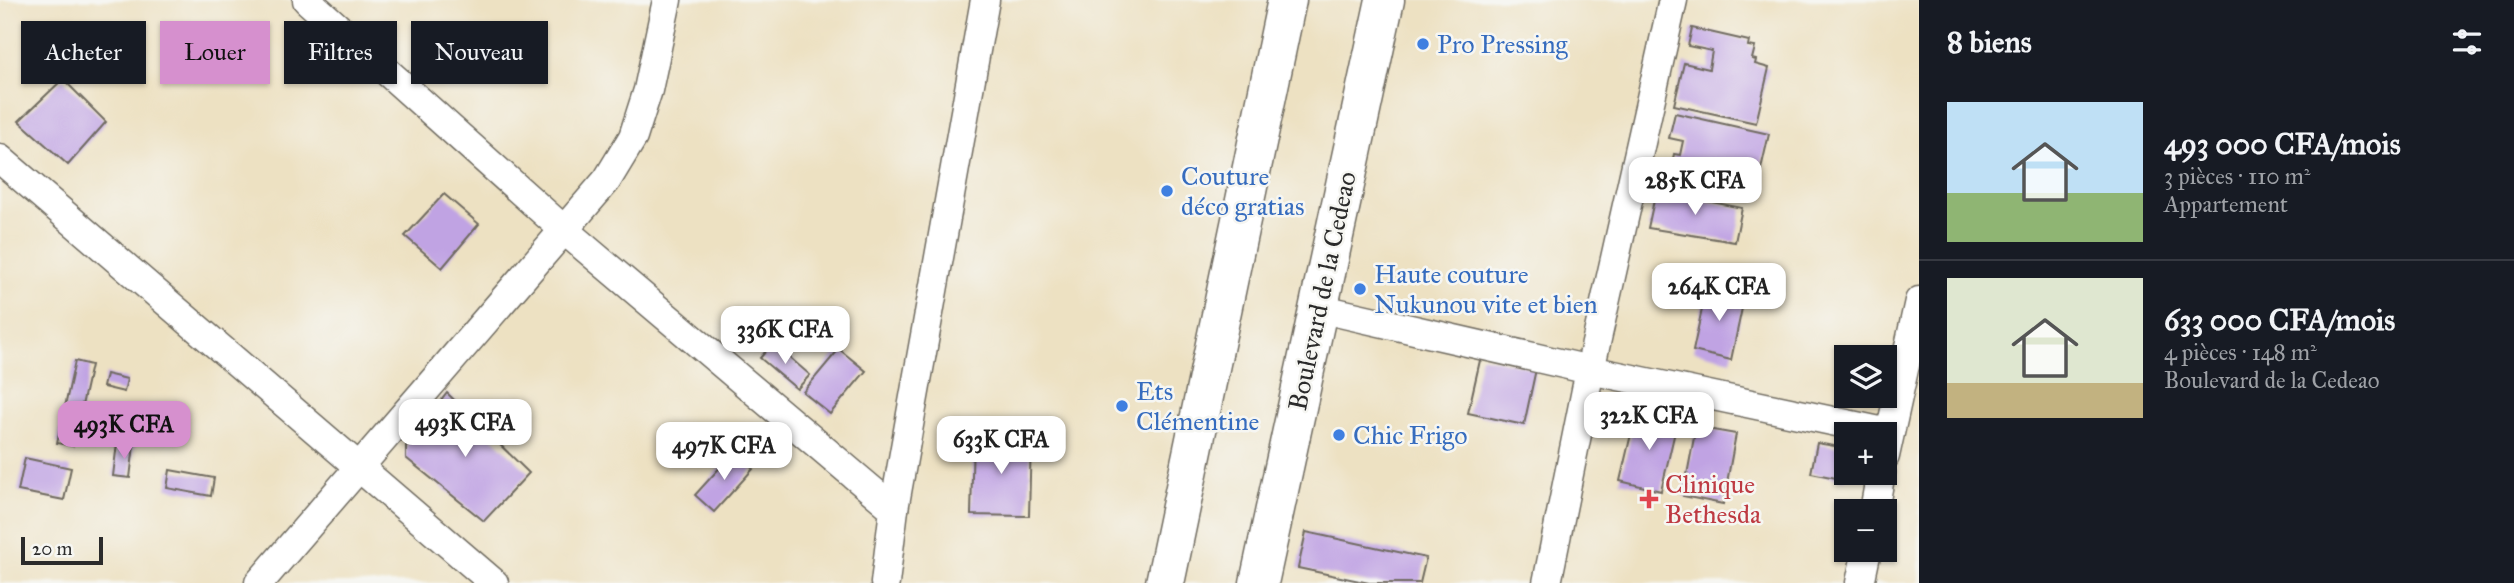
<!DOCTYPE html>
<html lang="fr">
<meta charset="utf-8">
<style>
body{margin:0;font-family:"IM FELL Great Primer",serif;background:#20242c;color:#f1f3f6;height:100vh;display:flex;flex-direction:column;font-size:26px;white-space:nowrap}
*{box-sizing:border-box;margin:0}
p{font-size:23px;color:#9ea1a6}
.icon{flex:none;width:38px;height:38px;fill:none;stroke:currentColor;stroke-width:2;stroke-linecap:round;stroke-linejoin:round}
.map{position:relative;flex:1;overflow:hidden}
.side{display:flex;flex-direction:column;background:#171b24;width:595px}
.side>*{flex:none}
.top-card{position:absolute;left:21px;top:21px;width:665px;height:63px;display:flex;gap:14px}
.buttons{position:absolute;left:1834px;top:345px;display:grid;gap:14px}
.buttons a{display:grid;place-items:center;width:63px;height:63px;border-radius:0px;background:#171b24;box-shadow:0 2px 5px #0004;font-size:35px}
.scale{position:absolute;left:21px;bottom:18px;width:82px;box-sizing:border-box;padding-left:7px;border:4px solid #2b2b2b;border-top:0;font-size:19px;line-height:24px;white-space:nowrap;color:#2b2b2b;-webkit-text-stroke:5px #f6f6f2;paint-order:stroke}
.price{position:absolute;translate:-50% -60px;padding:0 16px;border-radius:14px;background:#fff;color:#222;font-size:23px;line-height:46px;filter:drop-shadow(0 2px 4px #0008)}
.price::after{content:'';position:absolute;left:50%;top:42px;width:21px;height:16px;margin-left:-10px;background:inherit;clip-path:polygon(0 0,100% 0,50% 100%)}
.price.selected{background:#d690ce;color:#111}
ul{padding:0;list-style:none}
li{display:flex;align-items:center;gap:21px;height:175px;padding:0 28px}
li+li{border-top:2px solid #363941}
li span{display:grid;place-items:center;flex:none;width:196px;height:140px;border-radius:0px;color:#555}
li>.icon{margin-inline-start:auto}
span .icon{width:84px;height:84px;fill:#fffc;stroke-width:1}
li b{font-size:30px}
h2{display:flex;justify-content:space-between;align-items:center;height:84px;padding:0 28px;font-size:30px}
.pill{padding:0 24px;border-radius:0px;background:#171b24;box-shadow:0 2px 5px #0004;font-size:24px;line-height:63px}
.pill.selected{background:#d690ce;color:#111}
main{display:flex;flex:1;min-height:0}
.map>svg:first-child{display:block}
.building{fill:#c0a3e3}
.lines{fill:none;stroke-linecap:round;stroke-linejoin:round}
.street-casing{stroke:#6f6b60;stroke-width:31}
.secondary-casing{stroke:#6f6b60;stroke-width:41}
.street{stroke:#fff;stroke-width:28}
.secondary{stroke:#fff;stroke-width:38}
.shop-dot{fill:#3f7fe0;stroke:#f6f6f2;stroke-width:2.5}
.health-dot{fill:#e0444e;stroke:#f6f6f2;stroke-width:2.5}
.labels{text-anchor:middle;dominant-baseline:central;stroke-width:5;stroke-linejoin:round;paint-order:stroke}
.shop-label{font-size:26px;fill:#366cbe;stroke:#f6f6f2;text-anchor:start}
.street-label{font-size:26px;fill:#2b2b2b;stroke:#f6f6f2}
.health-label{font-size:26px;fill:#be3a42;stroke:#f6f6f2;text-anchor:start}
</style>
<main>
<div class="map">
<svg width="1919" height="583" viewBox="0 0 1919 583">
<rect width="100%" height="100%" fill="#f6f6f2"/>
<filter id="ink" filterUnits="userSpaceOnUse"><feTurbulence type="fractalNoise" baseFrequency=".0143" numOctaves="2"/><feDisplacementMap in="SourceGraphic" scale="14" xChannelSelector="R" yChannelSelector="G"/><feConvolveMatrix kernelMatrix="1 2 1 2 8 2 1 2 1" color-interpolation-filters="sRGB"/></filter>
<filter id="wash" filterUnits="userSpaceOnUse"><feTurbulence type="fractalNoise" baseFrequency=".00686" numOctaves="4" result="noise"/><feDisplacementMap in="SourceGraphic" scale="28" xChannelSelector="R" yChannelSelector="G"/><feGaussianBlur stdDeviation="1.57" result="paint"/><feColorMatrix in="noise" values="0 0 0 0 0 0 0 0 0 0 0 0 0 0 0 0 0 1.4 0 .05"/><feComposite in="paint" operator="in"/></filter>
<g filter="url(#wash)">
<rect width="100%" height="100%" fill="#ede1c2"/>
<g id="blocks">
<g class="building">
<path d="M1692 28 1749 41 1748 46 1755 47 1752 59 1756 60 1755 64 1769 68 1756 123 1674 105 1684 63 1709 69 1712 51 1688 46Z"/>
<path d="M63 79 106 122 68 165 19 121Z"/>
<path d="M1675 113 1769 134 1755 195 1736 191 1737 186 1726 183 1725 188 1678 178 1679 169 1671 168 1674 154 1680 155 1683 141 1669 138Z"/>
<path d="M1656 191 1742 208 1735 242 1648 228Z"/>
<path d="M444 194 479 224 442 268 405 236Z"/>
<path d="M1707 286 1745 294 1731 360 1693 351Z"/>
<path d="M773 343 810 375 797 389 760 358Z"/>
<path d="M839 349 866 371 830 414 803 392Z"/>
<path d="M1481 356 1536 369 1524 425 1468 413Z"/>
<path d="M75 361 91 365 73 446 57 443Z"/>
<path d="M106 374 127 379 124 392 103 387Z"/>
<path d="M447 393 529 473 484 521 406 458V446Z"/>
<path d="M1636 413 1677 423 1661 491 1620 481Z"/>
<path d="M1696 427 1736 434 1723 504 1683 496Z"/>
<path d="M973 437 1031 438 1029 516 971 515Z"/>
<path d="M117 443 134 445 130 478 113 476Z"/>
<path d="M1817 443 1846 448V480L1811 473Z"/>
<path d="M734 452 753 469 714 512 695 495Z"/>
<path d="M25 458 71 468 64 500 18 491Z"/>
<path d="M170 470 214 478 211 496 167 488Z"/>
<path d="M1306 532 1426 558 1420 583H1369L1298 568Z"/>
</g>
</g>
</g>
<g filter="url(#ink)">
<use href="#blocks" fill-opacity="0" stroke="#6f6b60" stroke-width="2"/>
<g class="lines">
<g class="street-casing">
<g id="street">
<path d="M307 0 564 230 894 509 885 583"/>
<path d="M0 159 494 583"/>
<path d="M1318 308 1590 370 1889 433"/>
<path d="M1885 456 1919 301"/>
<path d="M894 509 985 0"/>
<path d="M1874 511 1881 472"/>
<path d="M259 583 607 180 633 137 648 90 667 0"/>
<path d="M1547 583 1590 370 1673 0"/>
<path d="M1860 583 1867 550"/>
</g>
</g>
<g class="secondary-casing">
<g id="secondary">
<path d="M1165 583 1287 0"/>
<path d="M1259 583 1385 0"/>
</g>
</g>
<use href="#street" class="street"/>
<use href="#secondary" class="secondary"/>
</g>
</g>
<g class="shop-dot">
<circle cx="1423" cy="44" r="7"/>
<circle cx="1167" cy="191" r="7"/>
<circle cx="1360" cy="289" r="7"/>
<circle cx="1122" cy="406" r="7"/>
<circle cx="1339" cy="435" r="7"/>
</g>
<path class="health-dot" d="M1645.5 488.5h7v7h7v7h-7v7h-7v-7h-7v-7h7z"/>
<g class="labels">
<g class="shop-label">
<text x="1437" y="44">Pro Pressing</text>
<text x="1181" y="176">Couture<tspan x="1181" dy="30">déco gratias</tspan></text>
<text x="1374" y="274">Haute couture<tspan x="1374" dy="30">Nukunou vite et bien</tspan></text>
<text x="1136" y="391">Ets<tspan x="1136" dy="30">Clémentine</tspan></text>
<text x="1353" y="435">Chic Frigo</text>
</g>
<g class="street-label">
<text transform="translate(1322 291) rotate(-78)">Boulevard de la Cedeao</text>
</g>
<g class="health-label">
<text x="1665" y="484">Clinique<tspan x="1665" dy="30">Bethesda</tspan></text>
</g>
</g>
</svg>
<div class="buttons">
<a><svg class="icon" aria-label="layers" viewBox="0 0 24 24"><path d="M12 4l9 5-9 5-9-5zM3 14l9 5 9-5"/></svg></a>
<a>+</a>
<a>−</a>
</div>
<div class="scale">20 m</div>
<b class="price" style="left:1695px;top:217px">285K CFA</b>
<b class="price" style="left:1719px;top:323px">264K CFA</b>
<b class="price" style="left:785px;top:366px">336K CFA</b>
<b class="price" style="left:1649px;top:452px">322K CFA</b>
<b class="price" style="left:465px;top:459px">493K CFA</b>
<b class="price selected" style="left:124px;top:461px">493K CFA</b>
<b class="price" style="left:1001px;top:476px">633K CFA</b>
<b class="price" style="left:724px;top:482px">497K CFA</b>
<div class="top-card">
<a class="pill">Acheter</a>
<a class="pill selected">Louer</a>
<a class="pill">Filtres</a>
<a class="pill">Nouveau</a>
</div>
</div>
<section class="side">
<h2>8 biens<svg class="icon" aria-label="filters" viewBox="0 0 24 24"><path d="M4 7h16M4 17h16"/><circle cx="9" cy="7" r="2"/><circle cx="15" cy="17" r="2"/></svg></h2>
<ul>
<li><span style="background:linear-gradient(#bfe0f5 65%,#8fb573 0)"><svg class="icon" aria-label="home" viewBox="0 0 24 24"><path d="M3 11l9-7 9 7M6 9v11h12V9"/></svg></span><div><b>493 000 CFA/mois</b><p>3 pièces · 110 m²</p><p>Appartement</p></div></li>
<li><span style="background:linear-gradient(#dfe7d0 75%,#c2b280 0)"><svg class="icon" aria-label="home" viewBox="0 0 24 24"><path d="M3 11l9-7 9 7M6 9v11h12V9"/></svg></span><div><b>633 000 CFA/mois</b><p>4 pièces · 148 m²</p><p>Boulevard de la Cedeao</p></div></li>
</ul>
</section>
</main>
